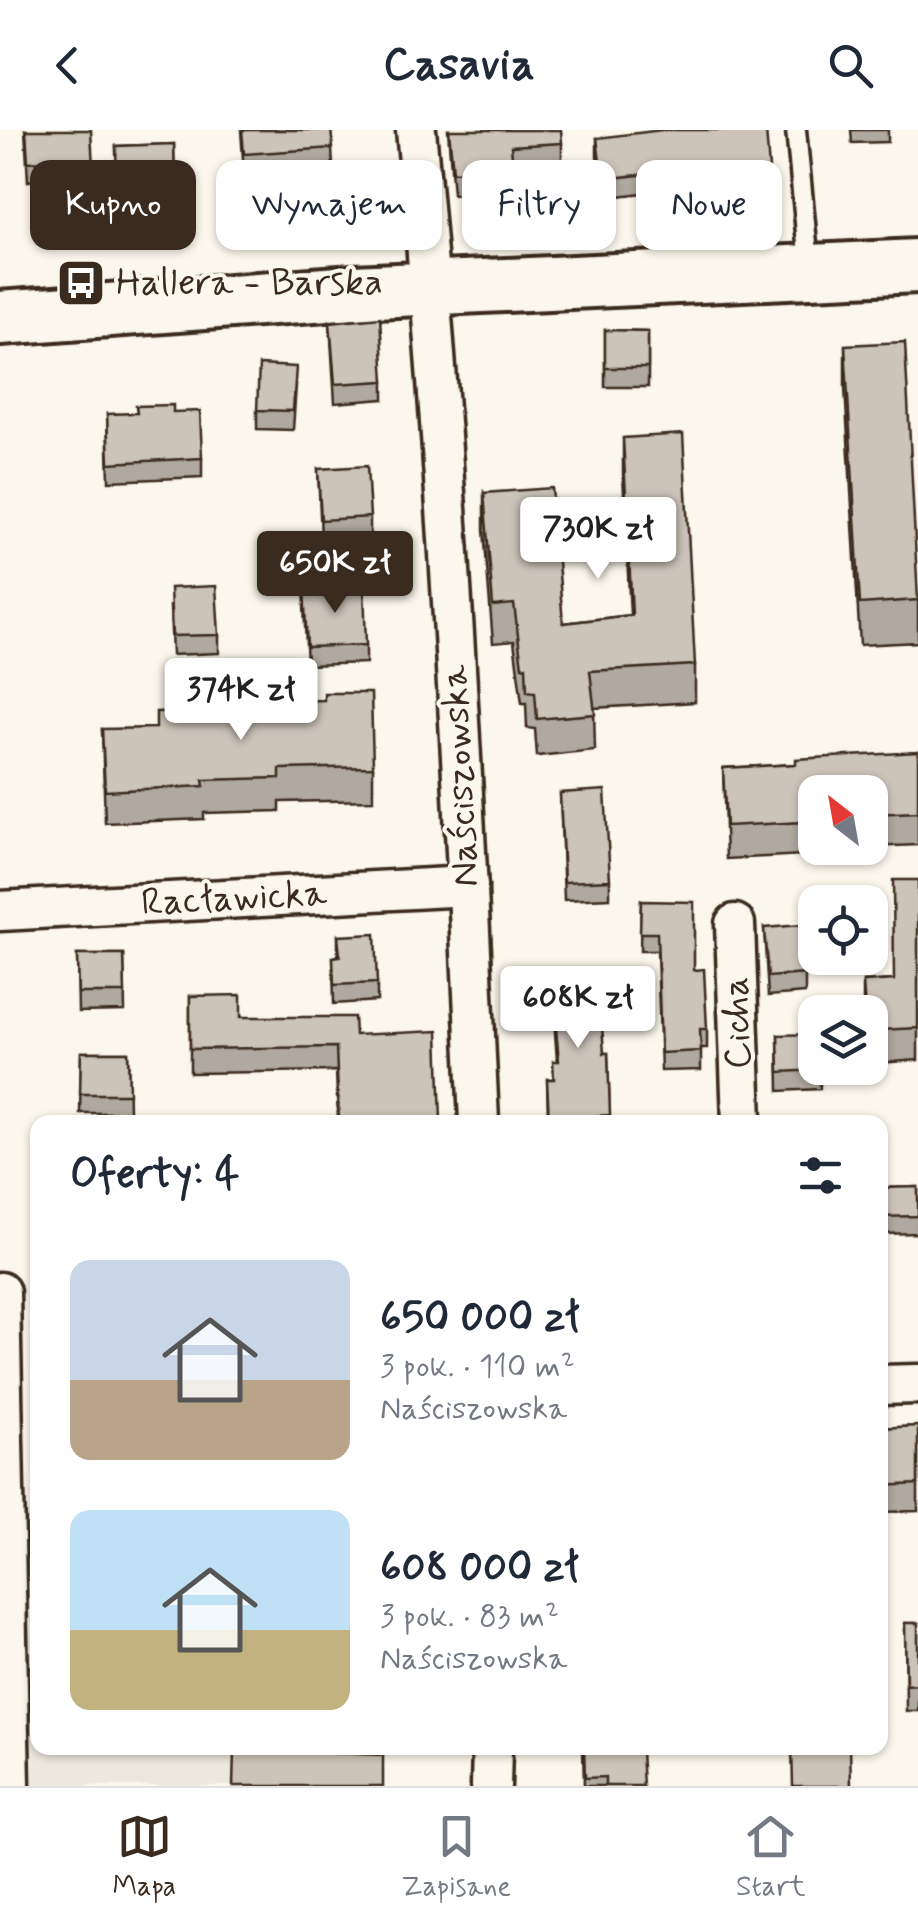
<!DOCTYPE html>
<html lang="pl">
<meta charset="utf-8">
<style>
body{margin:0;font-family:Mynerve,sans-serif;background:#f6f6f7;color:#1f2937;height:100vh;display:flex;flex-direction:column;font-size:38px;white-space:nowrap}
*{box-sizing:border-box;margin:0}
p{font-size:32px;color:#747a83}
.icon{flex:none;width:55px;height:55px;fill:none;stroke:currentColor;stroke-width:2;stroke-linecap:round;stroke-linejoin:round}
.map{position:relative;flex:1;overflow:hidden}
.sheet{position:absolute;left:30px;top:985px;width:858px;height:640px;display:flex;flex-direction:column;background:#fff;border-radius:20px;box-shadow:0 2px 8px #0004}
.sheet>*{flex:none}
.guide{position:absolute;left:30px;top:30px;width:860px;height:90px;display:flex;gap:20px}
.needle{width:65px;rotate:329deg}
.buttons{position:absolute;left:798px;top:645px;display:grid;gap:20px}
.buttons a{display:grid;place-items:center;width:90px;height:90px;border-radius:20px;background:#fff;box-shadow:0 2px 8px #0004;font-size:50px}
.price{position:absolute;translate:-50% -85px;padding:0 22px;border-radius:10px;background:#fff;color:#222;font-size:32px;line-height:65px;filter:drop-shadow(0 2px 5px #0008)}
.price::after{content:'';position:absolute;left:50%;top:60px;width:30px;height:22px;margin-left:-15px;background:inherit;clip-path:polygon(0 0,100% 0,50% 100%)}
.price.current{background:#3b2a1e;color:#fff}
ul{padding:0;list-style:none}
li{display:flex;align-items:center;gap:30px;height:250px;padding:0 40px}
li span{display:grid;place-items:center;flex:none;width:280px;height:200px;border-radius:20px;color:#555}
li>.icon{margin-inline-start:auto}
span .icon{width:120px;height:120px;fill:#fffc;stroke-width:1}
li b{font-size:42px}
h2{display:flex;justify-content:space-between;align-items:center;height:120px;padding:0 40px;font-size:42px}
.tag{padding:0 35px;border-radius:20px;background:#fff;box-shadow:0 2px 8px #0004;font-size:35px;line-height:90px}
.tag.current{background:#3b2a1e;color:#fff}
header{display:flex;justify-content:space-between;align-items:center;height:130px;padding:0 40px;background:#fff;font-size:45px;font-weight:700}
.tabs{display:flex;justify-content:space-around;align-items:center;height:140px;border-top:2px solid #e0e1e3;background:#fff;font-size:28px;color:#747a83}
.tabs a{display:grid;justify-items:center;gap:5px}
.tabs .current{color:#3b2a1e}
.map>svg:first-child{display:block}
.built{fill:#ede8dd}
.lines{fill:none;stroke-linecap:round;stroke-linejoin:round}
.lane-casing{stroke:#3b2a1e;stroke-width:25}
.street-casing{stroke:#3b2a1e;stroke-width:45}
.secondary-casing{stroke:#3b2a1e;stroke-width:60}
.lane{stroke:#fbf7ec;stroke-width:18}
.street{stroke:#fbf7ec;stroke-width:38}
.secondary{stroke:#fbf7ec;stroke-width:52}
.wall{fill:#afa99f;stroke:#3b2a1e;stroke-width:2.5}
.building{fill:#ccc4b9;stroke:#3b2a1e;stroke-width:2.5}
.labels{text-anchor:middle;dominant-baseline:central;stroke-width:8;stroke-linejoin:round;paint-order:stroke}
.poi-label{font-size:38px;fill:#3b2a1e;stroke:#fbf7ec;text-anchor:start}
.street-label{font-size:38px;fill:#3b2a1e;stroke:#fbf7ec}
</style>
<header><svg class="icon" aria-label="back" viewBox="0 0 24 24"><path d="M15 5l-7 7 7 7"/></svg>Casavia<svg class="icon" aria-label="search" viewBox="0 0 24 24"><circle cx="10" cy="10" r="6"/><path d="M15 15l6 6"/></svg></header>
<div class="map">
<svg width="918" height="1656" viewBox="0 0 918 1656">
<rect width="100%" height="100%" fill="#fbf7ec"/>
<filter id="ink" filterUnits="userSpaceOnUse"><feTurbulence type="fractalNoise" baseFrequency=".01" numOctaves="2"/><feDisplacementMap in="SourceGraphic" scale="20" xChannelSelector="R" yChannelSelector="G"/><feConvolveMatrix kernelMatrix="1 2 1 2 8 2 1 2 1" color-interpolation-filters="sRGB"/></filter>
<g filter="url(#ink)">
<path class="built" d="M37 1467 38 1618H233V1656H31Z"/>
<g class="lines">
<g class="lane-casing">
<path id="lane" d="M796 0 809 134"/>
</g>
<g class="street-casing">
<g id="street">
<path d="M416 0C447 330 464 662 479 992"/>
<path d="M0 781 468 756"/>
<path d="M735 794 742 992"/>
<path d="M0 1162 10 1656"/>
<path d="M880 1255 918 1254"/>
<path d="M491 1656 492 1618"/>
</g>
</g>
<g class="secondary-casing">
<path id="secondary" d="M0 188 354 162 918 136"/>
</g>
<use href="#lane" class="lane"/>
<use href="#street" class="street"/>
<use href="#secondary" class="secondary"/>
</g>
<g class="wall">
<path d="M25 0 93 38V57L46 60 45 49 28 51Z"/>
<path d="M241 0H331L333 36 244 43Z"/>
<path d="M448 0 562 13V36L513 39V60L453 65Z"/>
<path d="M851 0H888V12L852 13Z"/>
<path d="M597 8 770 52V70L704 75V84L676 86 675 59 602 68 597 26Z"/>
<path d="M174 14 175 72 117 74 116 16Z"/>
<path d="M330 192 384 251V269L335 273Z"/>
<path d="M605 200 648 201V257H605Z"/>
<path d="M845 215 918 470V512L860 515 845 257Z"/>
<path d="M296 255 293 300 257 299V280Z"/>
<path d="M107 284 202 328V347L109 351Z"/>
<path d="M623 308 695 535V572L594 578 595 620 537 626 535 599 527 598 526 573H522L514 511 493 513 484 400V363L563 493 630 485 623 344Z"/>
<path d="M318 339 370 387V406L321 408Z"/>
<path d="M304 476 366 515V533L307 535Z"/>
<path d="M170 477 219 505V523L172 525Z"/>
<path d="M102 599 373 637V670L280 672V681L204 683V689L105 693Z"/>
<path d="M918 622V715L870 717V662H815V718H855L804 720V725L726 729 723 638 796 634Z"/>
<path d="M560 663 610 750V768L564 770Z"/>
<path d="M918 750V930L879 933 877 912 870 913V882H863V852L894 850Z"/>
<path d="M641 771 694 840 707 899V918H701V940L661 941 657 821H640Z"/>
<path d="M764 798 805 844V863L768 866Z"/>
<path d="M338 806 377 853V871L334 874 333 827 338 826Z"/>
<path d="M77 825H124L125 881 78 882Z"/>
<path d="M551 845 604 923H608L610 992H548L547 949H553L557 931Z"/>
<path d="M190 866 241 887 355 905 441 992H338L336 941 190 943Z"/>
<path d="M778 905 820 938V959L779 961Z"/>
<path d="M81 922H128L129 983H80Z"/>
<path d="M918 1057V1103L880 1104V1058Z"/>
<path d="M918 1296V1381L880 1382V1298Z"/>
<path d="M905 1493H918V1581H906Z"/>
<path d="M583 1618H625V1622L643 1656H584Z"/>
</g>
<g class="building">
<path d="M26 0H91L93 38 46 41 45 31 28 32Z"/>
<path d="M242 0H331L333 18 244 24Z"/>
<path d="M449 0H561L562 13 511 16 513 37 453 42Z"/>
<path d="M662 0H766L770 52 703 56 704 65 676 67 675 41 602 49 597 8Z"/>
<path d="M174 14 175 54 117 55 116 16Z"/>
<path d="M380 187 384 251 335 254 330 192Z"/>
<path d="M605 200 648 201V238H605Z"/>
<path d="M905 212 918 470 860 474 845 215Z"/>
<path d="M259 235 296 237 293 281 257 280Z"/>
<path d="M173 275V282L200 281 202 328 109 333 107 284 137 283 136 276Z"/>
<path d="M683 304 695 535 590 541 595 584 537 589 535 562 527 561 526 536 522 537 514 474 493 476 484 363 552 358 563 493 632 485 623 308Z"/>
<path d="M367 336 370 387 321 390 318 339Z"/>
<path d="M364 455 366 515 307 517 304 457Z"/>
<path d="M216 456 219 505 172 506 170 458Z"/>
<path d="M324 563H371L373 637 280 639V648L203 650 204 656 105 661 102 599 156 598V582L241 580V572L324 570Z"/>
<path d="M918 622V682L870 684V662H815V686L804 687V692L726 696 723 638 796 634V629Z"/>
<path d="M605 660 610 750 564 752 560 663Z"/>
<path d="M893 750H918V898L879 900 877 879 865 880 863 852 894 850Z"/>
<path d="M641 771 694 772V840L704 839 707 899H700L701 921 661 923 657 803H640Z"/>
<path d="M801 795 805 844 768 847 764 798Z"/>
<path d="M375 804 377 853 334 855 333 827 340 826 338 806Z"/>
<path d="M77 825H124L125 863H78Z"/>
<path d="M598 842 604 923H608L610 985 582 987V992H549L547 949H554L553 931H559L551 845Z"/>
<path d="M241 865V887H354L355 905 438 901 441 992H339L336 917 190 919V866Z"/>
<path d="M815 904V938H820V940L779 942 778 905Z"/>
<path d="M81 922H128L129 964H80Z"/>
<path d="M918 1057V1086L880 1087V1058Z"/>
<path d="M918 1296V1354L880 1356V1298Z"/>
<path d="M905 1493H918V1554L906 1555Z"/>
<path d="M243 1618H284V1621L383 1625V1656H233L234 1621H243Z"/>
<path d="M584 1618H625V1622L641 1621 643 1656H605V1647L585 1648Z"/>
<path d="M792 1618H850L851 1656H793Z"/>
</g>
</g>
<defs>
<g id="bus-square" transform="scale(2.5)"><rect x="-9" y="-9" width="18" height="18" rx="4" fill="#3b2a1e" stroke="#fbf7ec"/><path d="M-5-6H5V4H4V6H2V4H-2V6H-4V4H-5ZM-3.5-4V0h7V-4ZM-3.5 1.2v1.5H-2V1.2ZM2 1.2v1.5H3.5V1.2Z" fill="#fff"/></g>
</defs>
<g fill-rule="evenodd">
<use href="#bus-square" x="81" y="153"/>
</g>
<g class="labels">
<g class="poi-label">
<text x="116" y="153">Hallera - Barska</text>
</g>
<g class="street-label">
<text transform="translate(461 646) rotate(-93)">Naściszowska</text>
<text transform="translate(234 769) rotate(-3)">Racławicka</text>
<text transform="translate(738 893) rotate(-92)">Cicha</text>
</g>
</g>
</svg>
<div class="buttons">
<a><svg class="needle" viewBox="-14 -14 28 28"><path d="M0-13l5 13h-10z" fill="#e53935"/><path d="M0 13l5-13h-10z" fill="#747a83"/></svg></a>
<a><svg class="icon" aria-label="locate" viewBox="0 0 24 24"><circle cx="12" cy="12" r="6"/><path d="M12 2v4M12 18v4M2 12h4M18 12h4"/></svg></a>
<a><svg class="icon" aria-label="layers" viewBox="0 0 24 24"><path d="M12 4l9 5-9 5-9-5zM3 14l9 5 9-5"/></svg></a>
</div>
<b class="price" style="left:598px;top:452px">730K zł</b>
<b class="price current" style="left:335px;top:486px">650K zł</b>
<b class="price" style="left:241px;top:613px">374K zł</b>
<b class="price" style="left:578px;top:921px">608K zł</b>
<div class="guide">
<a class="tag current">Kupno</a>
<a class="tag">Wynajem</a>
<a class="tag">Filtry</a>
<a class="tag">Nowe</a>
</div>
<section class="sheet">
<h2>Oferty: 4<svg class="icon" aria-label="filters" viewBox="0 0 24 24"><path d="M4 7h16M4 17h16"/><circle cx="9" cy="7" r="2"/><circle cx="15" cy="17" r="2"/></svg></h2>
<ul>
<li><span style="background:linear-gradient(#c9d6e8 60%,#b9a48a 0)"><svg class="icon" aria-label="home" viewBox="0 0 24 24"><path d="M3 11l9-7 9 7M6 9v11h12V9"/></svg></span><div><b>650 000 zł</b><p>3 pok. · 110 m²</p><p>Naściszowska</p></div></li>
<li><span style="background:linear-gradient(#bfe0f5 60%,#c2b280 0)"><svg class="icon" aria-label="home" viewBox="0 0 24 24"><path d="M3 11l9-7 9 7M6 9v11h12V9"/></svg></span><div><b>608 000 zł</b><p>3 pok. · 83 m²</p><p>Naściszowska</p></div></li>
</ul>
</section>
</div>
<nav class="tabs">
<a class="current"><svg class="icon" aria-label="map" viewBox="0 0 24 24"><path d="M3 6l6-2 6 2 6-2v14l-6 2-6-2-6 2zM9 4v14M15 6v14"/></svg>Mapa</a>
<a><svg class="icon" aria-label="saved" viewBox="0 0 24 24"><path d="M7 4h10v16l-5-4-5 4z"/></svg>Zapisane</a>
<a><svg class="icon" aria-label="home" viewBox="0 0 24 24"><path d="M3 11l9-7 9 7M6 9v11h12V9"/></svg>Start</a>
</nav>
